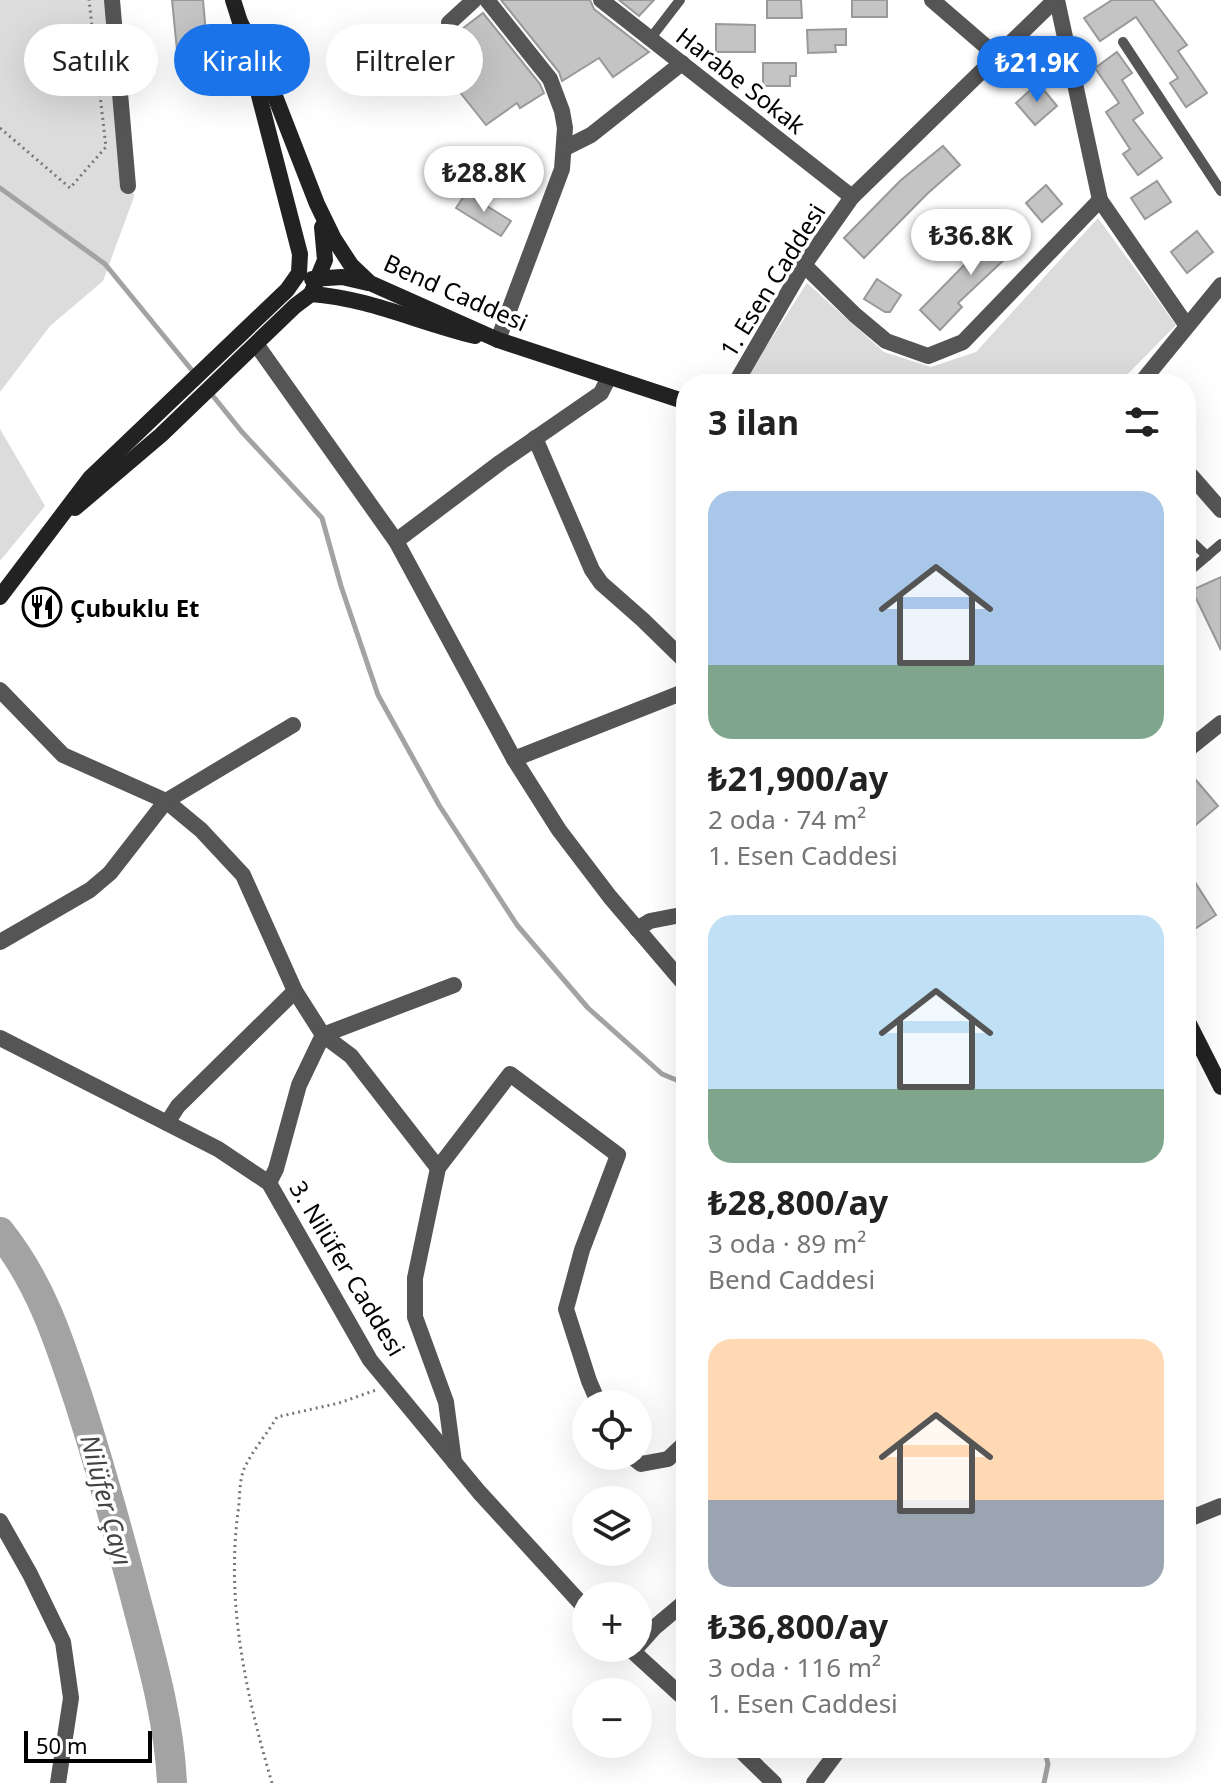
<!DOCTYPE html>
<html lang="tr">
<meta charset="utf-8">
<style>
body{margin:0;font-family:"Noto Sans",sans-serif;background:#f2f2f2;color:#222;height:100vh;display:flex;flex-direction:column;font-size:30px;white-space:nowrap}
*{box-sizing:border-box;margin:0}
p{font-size:26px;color:#767676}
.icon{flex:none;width:44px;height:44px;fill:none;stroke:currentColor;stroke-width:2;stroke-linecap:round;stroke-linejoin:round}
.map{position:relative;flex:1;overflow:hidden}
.drawer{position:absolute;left:676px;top:374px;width:520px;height:1384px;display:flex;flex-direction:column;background:#fff;border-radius:32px;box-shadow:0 8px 32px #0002}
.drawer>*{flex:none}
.guide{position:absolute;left:24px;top:24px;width:532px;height:72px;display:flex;gap:16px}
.tools{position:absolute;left:572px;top:1390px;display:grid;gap:16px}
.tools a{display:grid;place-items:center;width:80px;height:80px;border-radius:50%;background:#fff;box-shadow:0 8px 32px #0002;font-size:40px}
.scale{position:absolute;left:24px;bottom:20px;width:128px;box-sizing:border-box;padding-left:8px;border:4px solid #000;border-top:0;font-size:22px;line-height:28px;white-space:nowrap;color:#000;-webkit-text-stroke:6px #fff;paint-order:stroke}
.price{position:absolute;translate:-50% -68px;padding:0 18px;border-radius:28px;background:#fff;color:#222;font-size:26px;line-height:52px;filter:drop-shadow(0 2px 4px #0008)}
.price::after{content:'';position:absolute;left:50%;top:48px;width:24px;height:18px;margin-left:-12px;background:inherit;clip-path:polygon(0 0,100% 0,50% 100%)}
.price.on{background:#1a73e8;color:#fff}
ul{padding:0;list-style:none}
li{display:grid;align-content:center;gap:16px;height:424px;padding:0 32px}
li span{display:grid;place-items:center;height:248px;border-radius:24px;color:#555}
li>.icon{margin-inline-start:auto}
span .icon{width:144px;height:144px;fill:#fffc;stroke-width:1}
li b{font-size:34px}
h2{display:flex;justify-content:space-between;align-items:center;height:96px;padding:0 32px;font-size:34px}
.chip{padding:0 28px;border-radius:36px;background:#fff;box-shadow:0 8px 32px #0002;font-size:28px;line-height:72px}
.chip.on{background:#1a73e8;color:#fff}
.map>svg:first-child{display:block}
.green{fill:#dcdcdc}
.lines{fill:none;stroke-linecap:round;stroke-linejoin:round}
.stream{stroke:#a3a3a3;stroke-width:5}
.river{stroke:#a3a3a3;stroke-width:30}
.building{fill:#c4c4c4;stroke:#999;stroke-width:2}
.path{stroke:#777;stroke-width:3;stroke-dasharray:2 4;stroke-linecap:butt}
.service{stroke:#555;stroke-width:10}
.minor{stroke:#555;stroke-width:16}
.tertiary{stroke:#555;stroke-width:16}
.secondary{stroke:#222;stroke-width:16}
.labels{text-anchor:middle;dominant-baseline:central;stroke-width:7;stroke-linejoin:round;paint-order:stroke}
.street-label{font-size:24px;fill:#000;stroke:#fff}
.poi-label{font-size:24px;font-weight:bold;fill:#000;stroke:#fff;text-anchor:start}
.water-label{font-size:26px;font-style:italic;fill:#444;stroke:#fff}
</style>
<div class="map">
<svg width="1221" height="1783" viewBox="0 0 1221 1783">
<rect width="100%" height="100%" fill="#fff"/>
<g class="green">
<path d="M0 0H109L134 197 103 281 50 326 0 392Z"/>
<path d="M1098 218 1176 325 1118 384H742L807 283 884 352 931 367 976 352Z"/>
<path d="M0 429 45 506 0 561Z"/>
</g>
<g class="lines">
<g class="stream">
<path d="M0 188 105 264 195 374"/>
<path d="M209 391 242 432 322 518 341 586 378 695 439 805 517 925 588 1008 662 1074 686 1084"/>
<path d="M1044 1748 1048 1764 1044 1783"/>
</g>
<path class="river" d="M0 1232C40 1282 59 1340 79 1401 98 1460 115 1521 131 1581 148 1647 169 1715 172 1783"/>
</g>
<g class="building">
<path d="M172 0H203L208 57 178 60Z"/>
<path d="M501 0H590L594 9 649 52 613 77 599 58 562 81 559 72Z"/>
<path d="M619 0H654L639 16Z"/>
<path d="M767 0H801L802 18H767Z"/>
<rect x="852" y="0" width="35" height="17"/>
<path d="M1112 0H1153L1187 45 1178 51 1207 93 1186 107 1170 83 1178 78 1136 17 1100 41 1084 18Z"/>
<path d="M483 13 540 84 544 93 520 108 517 103 486 125 435 61 467 36 462 29Z"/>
<path d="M716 24 755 25V52H716Z"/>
<path d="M846 29V45H835L836 52 808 53 807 30Z"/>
<path d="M1117 52 1132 73 1122 80 1143 113 1133 120 1162 158 1138 175 1123 154 1130 149 1106 112 1119 103 1095 68Z"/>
<path d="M763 63H796V76H790V86H763Z"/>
<path d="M1038 83 1057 106 1035 125 1016 103Z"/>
<path d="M943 146 960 165 927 194 864 258 844 238 901 180Z"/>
<path d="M1157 181 1171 202 1145 219 1131 198Z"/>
<path d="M1046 185 1062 204 1042 222 1026 203Z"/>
<path d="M466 193 511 221 501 236 456 208Z"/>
<path d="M1009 224 1024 241 958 303 962 307 940 330 920 310 974 255Z"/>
<path d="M1197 231 1213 252 1187 273 1171 252Z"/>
<path d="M877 279 901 295 890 312H885L864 299Z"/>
<path d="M1221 577V650L1192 590Z"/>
<path d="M1195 779 1218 806 1186 833V787Z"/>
<path d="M1186 868 1216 915 1193 930 1186 918Z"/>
</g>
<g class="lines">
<g class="path">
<path d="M0 128 70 188 106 147 89 0"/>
<path d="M272 1783C246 1695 226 1603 238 1512 240 1499 239 1481 244 1469 252 1451 267 1434 277 1417L339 1403 376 1390"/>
</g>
<g class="service">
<path d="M650 39 680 0"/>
<path d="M1123 42 1221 191"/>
<path d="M1186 536 1207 556"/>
<path d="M1186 574 1221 544"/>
</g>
<g class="minor">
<path d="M112 0 128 186"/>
<path d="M487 0 550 79 562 111 565 128 562 169 498 340"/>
<path d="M601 0 852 197"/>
<path d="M932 0 997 56"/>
<path d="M1057 0 1100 200 1187 326"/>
<path d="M449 23 474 0"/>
<path d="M565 148 591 135 682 63"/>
<path d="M804 265 855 315 886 341 928 356 963 342 1100 200"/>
<path d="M256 344 396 541 514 759 559 830 610 897 686 986"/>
<path d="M535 438 592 570 601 583 643 620 686 662"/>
<path d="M1186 470 1221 510"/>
<path d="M396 541 501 462 601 393 609 377"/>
<path d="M0 690 63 755 166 801 201 830 243 875 295 991 323 1035 351 1056 438 1168"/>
<path d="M1186 751 1221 723"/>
<path d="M514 759 686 691"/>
<path d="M637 929 650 921 686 914"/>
<path d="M0 942 90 890 110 873 166 801 293 725"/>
<path d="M167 1123 178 1106 295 991"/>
<path d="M269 1183 276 1169 299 1085 323 1035 454 985"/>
<path d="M631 1456 641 1464 668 1459 686 1442"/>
<path d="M454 1462 446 1402 415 1317V1278L438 1168 510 1074 618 1155 582 1250 566 1309 589 1381 599 1404"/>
<path d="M1186 1520 1221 1506"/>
<path d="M0 1521 30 1574 63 1642 71 1698 58 1783"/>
<path d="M638 1646 655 1627 686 1601"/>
<path d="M814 1783 840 1748"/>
</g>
<g class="tertiary">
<path d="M735 384 804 265 852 197 1055 0"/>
<path d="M1140 384 1221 285"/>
<path d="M0 1038 218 1149 269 1183 370 1360 479 1492 586 1609"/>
<path d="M629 1648 686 1700"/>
<path d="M738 1748 774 1783"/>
</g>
<g class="secondary">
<path d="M233 0 240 22 264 68 317 204 334 239 351 265 370 283 498 340 686 402"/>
<path d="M312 279 342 277 368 283"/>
<path d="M311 294 325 260 322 227"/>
<path d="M75 508 161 435 295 306 311 294C368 298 420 323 475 336"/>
<path d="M0 597 90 478 287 290 299 273 300 254 240 22"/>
<path d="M1186 1018 1221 1087"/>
</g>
</g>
<defs>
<g id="restaurant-ring" transform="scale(2)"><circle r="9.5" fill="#fff" stroke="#000" stroke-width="1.5"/><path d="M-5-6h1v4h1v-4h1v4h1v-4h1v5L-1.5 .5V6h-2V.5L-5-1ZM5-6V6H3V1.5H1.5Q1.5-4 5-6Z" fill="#000"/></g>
</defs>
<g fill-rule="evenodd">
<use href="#restaurant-ring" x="42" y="607"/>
</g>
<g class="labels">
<g class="street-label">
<text transform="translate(741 80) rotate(38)">Harabe Sokak</text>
<text transform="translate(772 280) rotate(-58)">1. Esen Caddesi</text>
<text transform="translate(456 292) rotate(24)">Bend Caddesi</text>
<text transform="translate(348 1268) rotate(59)">3. Nilüfer Caddesi</text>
</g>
<g class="poi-label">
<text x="70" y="607">Çubuklu Et</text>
</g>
<g class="water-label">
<text transform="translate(107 1500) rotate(75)">Nilüfer Çayı</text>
</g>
</g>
</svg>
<div class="tools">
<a><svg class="icon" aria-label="locate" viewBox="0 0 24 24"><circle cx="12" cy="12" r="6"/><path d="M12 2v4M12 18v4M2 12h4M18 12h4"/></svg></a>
<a><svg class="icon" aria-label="layers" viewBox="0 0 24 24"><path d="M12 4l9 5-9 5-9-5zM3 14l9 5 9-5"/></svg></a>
<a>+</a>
<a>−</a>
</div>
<div class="scale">50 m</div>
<b class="price on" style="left:1037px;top:104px">₺21.9K</b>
<b class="price" style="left:484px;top:214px">₺28.8K</b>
<b class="price" style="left:971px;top:277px">₺36.8K</b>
<div class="guide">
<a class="chip">Satılık</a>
<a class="chip on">Kiralık</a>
<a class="chip">Filtreler</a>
</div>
<section class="drawer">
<h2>3 ilan<svg class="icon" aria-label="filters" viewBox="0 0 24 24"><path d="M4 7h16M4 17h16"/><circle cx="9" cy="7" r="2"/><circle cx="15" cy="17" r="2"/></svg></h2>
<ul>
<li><span style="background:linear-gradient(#a9c7e8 70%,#7fa58c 0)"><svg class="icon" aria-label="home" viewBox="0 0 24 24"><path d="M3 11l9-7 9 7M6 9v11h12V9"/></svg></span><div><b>₺21,900/ay</b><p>2 oda · 74 m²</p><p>1. Esen Caddesi</p></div></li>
<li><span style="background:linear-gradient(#bfe0f5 70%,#7fa58c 0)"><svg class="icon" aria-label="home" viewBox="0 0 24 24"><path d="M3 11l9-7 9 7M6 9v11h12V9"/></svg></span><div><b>₺28,800/ay</b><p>3 oda · 89 m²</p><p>Bend Caddesi</p></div></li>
<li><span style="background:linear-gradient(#ffd9b3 65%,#9aa5b1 0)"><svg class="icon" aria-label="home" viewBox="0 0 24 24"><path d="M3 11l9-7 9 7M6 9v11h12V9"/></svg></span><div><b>₺36,800/ay</b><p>3 oda · 116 m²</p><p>1. Esen Caddesi</p></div></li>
</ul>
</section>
</div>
